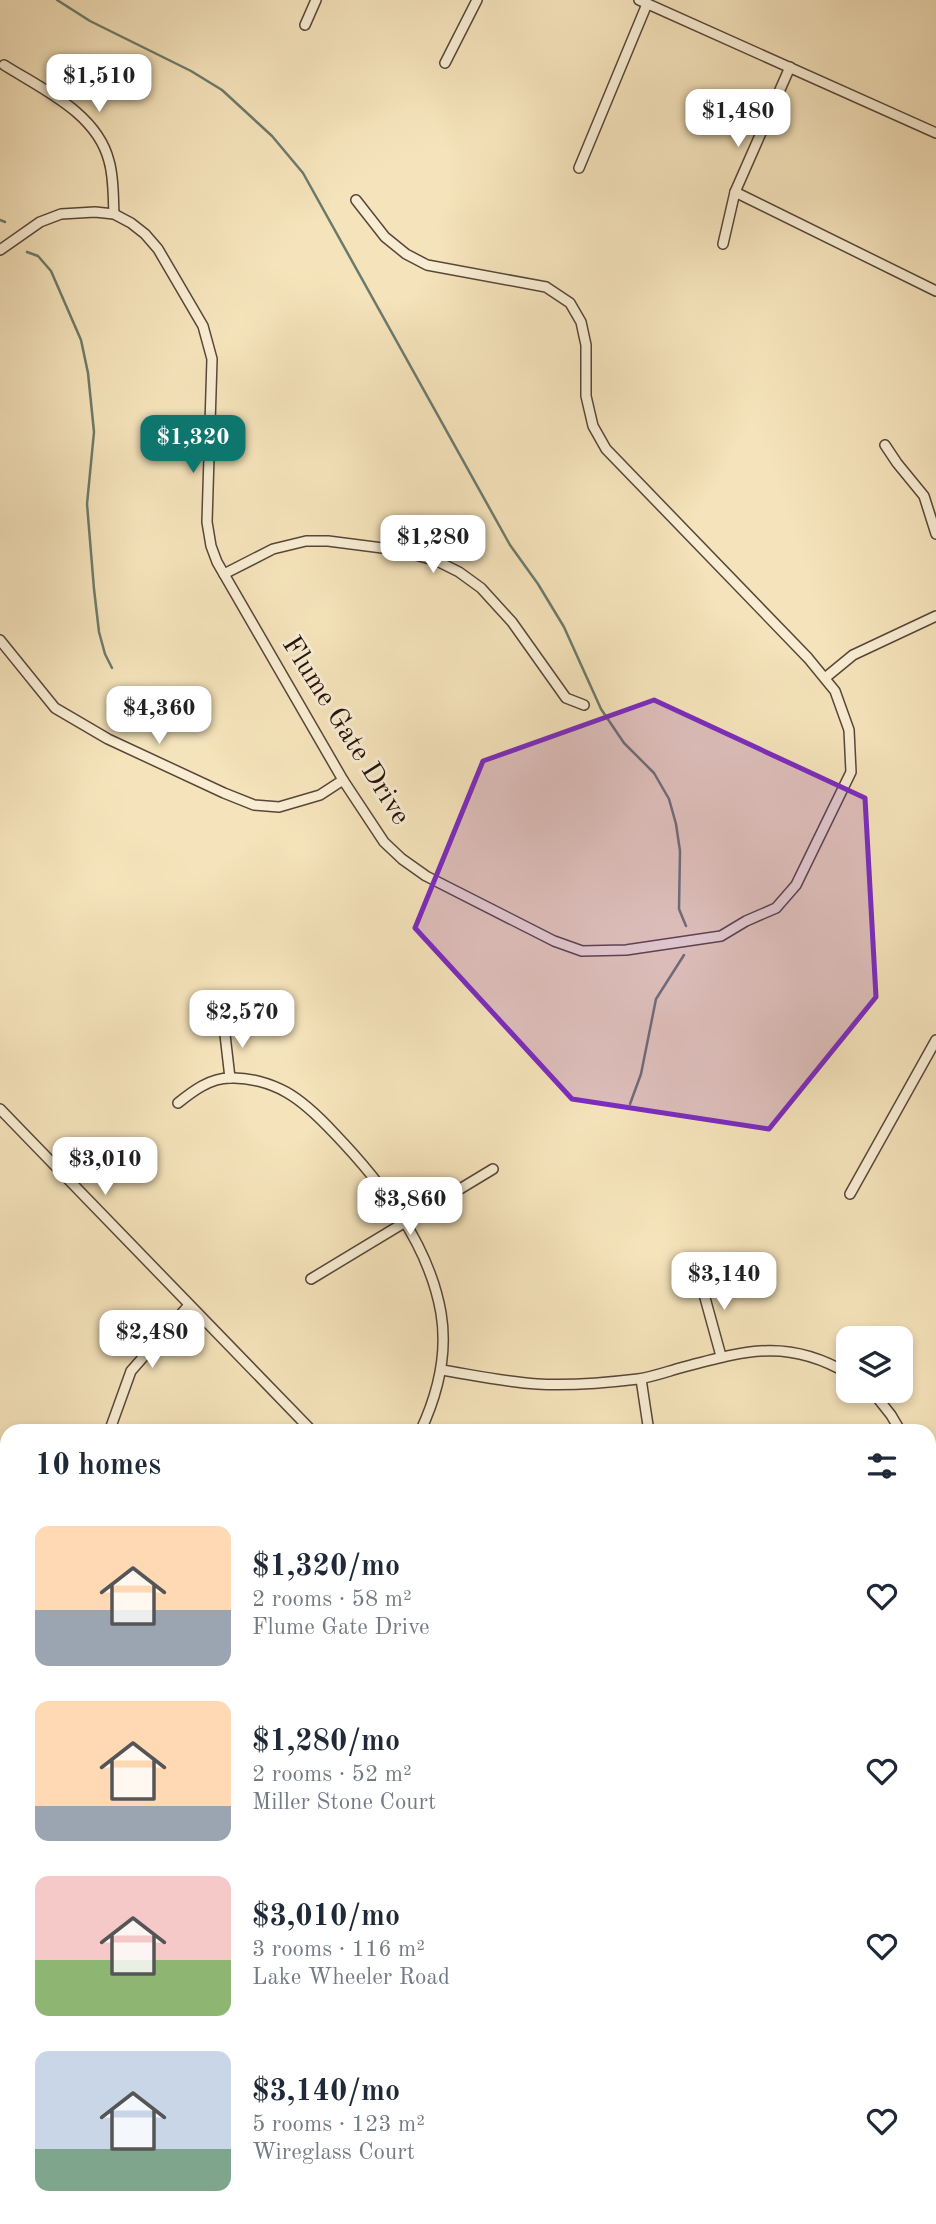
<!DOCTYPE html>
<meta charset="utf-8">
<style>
body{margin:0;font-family:"Old Standard TT",serif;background:#f6f6f7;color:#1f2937;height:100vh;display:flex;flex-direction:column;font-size:26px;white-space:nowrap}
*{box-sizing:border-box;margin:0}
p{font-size:23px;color:#747a83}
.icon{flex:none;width:38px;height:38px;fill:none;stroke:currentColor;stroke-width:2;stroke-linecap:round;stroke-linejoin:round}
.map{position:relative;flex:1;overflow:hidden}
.sheet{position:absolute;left:0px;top:1424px;width:936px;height:800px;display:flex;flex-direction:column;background:#fff;border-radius:21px 21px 0 0;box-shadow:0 4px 10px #0003}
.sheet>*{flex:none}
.controls{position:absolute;left:836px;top:1326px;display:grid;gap:14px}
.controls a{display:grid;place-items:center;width:77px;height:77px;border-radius:14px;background:#fff;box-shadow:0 4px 10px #0003;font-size:35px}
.price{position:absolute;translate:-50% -60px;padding:0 16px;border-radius:14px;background:#fff;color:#222;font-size:23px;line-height:46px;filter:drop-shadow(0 2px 4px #0008)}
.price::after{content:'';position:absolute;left:50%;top:42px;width:21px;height:16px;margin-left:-10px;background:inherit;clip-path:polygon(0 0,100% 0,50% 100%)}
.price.active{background:#0f766e;color:#fff}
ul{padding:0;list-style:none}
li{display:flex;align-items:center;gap:21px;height:175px;padding:0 35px}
li span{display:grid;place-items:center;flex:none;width:196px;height:140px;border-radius:14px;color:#555}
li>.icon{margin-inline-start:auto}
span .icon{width:84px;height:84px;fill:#fffc;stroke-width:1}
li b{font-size:30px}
h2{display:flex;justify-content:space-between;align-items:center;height:84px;padding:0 35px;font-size:30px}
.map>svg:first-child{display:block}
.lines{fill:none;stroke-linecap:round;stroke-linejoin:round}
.stream{stroke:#6c7a6b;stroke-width:2.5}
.minor-casing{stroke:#584638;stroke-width:12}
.minor{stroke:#f8edd3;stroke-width:9}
.marked{fill:#7b2cbf;fill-opacity:0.2;stroke:#7b2cbf;stroke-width:5;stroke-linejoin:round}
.labels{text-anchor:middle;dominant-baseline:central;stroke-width:6;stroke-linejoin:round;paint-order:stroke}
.street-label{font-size:28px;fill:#23120c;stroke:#f8edd3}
</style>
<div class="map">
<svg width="936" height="2224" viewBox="0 0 936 2224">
<rect width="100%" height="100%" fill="#f5e3bb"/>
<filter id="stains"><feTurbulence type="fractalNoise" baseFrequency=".00286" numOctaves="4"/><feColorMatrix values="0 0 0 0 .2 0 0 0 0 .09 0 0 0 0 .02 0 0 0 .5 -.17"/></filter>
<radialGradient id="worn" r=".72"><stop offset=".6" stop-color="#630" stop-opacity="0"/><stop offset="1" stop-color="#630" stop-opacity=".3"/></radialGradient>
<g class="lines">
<g class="stream">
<path d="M57 0 90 21 191 71 222 90 272 136 303 173 510 545 538 584 564 627 601 709 624 743 654 773 669 799 676 824 680 851 679 909 686 926"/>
<path d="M0 220 5 222"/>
<path d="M27 252 38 256 51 271 81 340 88 373 94 432 87 504 94 589 99 632 105 654 112 668"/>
<path d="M630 1104 641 1074 656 999 684 955"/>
<path d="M929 1663H936"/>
</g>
<g class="minor-casing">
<g id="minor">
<path d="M639 0 936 133"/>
<path d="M305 25 316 0"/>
<path d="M445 63 477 0"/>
<path d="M4 65C42 89 97 113 109 161 114 178 113 197 114 214"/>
<path d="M579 168 647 4"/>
<path d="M735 192 936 291"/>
<path d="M723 244 735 192 790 67"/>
<path d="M0 250 40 222 61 214 95 212 114 214 131 223 145 234 158 249 203 326 212 359 207 522 211 546 217 562 343 780 384 842 402 859 426 876 554 941 582 951 626 950 721 936 746 921 776 908 796 885 851 772 849 730 835 691 808 658 606 449 593 426 586 396V345L581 322 570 303 546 287 427 265 406 254 385 237 356 200"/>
<path d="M885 445 897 463 924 496 936 534"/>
<path d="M224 574 273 549 306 541H328L398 550 437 561 459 572 481 588 512 622 566 698 584 705"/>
<path d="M0 640 55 708 108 739 224 793 254 805 279 807 320 795 343 780"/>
<path d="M825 678 853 655 936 616"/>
<path d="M224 1026 230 1078"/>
<path d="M178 1103C193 1091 210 1078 230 1078 248 1077 270 1083 286 1092 304 1102 320 1118 334 1133 382 1183 429 1244 441 1313 448 1355 438 1394 420 1432"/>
<path d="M0 1109 313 1432"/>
<path d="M850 1194 936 1040"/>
<path d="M699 1276 721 1356"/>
<path d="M311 1279 493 1169"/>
<path d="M442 1370C473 1375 505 1382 537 1384 570 1386 605 1383 638 1379 652 1377 666 1372 680 1368 744 1351 787 1337 849 1374"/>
<path d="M641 1379 649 1432"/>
<path d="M872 1391 891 1415 901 1432"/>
<path d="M109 1432 131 1371 189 1305"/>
<path d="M929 1469 936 1468"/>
<path d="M929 1575 936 1597"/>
<path d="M929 1655H936"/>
<path d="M0 1680 7 1674"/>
<path d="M929 1755 936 1739"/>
<path d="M929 1805 936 1808"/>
<path d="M929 2146 936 2131"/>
<path d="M0 2199 7 2183"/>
<path d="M320 2217 332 2224"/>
</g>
</g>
<use href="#minor" class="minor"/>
</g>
<path class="marked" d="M654 700 865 798 876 997 769 1129 572 1099 415 928 483 761Z"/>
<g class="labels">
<g class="street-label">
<text transform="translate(345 731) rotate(58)">Flume Gate Drive</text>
</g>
</g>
<rect width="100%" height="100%" filter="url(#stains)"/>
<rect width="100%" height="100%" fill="url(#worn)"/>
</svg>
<div class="controls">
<a><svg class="icon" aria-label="layers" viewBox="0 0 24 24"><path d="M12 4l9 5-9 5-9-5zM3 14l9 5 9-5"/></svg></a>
</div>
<b class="price" style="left:99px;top:114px">$1,510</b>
<b class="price" style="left:738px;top:149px">$1,480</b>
<b class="price active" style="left:193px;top:475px">$1,320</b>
<b class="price" style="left:433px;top:575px">$1,280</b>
<b class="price" style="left:159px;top:746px">$4,360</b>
<b class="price" style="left:242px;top:1050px">$2,570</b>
<b class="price" style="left:105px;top:1197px">$3,010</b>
<b class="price" style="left:410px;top:1237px">$3,860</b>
<b class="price" style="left:724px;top:1312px">$3,140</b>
<b class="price" style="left:152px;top:1370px">$2,480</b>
<section class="sheet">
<h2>10 homes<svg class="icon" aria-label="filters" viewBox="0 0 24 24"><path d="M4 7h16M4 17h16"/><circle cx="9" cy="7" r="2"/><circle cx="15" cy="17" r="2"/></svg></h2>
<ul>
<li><span style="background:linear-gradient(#ffd9b3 60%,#9aa5b1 0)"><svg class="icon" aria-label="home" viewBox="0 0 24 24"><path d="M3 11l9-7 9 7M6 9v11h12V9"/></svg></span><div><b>$1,320/mo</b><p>2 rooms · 58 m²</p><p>Flume Gate Drive</p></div><svg class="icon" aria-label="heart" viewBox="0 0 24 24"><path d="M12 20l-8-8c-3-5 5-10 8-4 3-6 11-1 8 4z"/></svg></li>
<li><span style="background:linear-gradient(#ffd9b3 75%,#9aa5b1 0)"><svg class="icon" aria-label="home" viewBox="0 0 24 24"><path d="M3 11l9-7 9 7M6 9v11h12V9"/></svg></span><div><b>$1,280/mo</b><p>2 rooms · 52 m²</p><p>Miller Stone Court</p></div><svg class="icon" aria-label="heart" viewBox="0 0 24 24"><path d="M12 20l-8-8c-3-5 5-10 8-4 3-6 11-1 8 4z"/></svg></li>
<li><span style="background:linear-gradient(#f6c9c9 60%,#8fb573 0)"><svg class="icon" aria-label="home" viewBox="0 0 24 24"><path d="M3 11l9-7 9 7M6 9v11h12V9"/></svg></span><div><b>$3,010/mo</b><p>3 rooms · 116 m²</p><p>Lake Wheeler Road</p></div><svg class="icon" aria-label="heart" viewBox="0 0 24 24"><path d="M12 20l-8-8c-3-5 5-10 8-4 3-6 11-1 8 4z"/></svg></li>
<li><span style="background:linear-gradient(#c9d6e8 70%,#7fa58c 0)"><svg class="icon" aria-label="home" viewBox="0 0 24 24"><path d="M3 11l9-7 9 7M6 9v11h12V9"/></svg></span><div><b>$3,140/mo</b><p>5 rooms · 123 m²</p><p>Wireglass Court</p></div><svg class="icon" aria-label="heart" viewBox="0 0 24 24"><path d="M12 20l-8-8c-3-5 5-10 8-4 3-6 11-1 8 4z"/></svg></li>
</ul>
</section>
</div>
